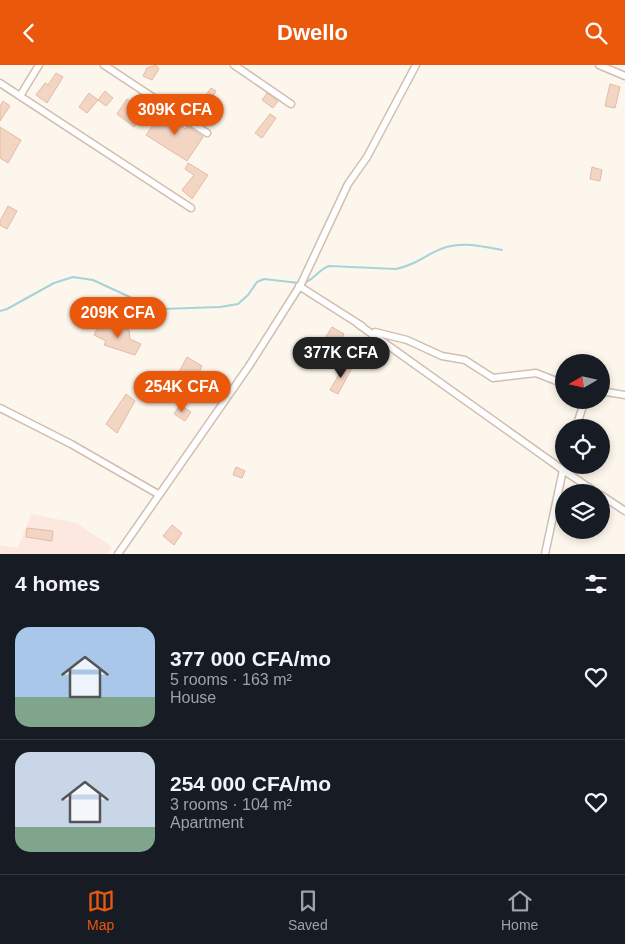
<!DOCTYPE html>
<meta charset="utf-8">
<style>
body{margin:0;font-family:Arial,sans-serif;background:#242831;color:#f1f3f6;height:100vh;display:flex;flex-direction:column;font-size:19px;white-space:nowrap}
*{box-sizing:border-box;margin:0}
p{font-size:16px;color:#9ea1a6}
.icon{flex:none;width:28px;height:28px;fill:none;stroke:currentColor;stroke-width:2;stroke-linecap:round;stroke-linejoin:round}
.map{position:relative;height:489px;overflow:hidden}
.details{display:flex;flex-direction:column;background:#171b24;flex:1}
.details>*{flex:none}
.needle{width:32px;rotate:261deg}
.tools{position:absolute;left:555px;top:289px;display:grid;gap:10px}
.tools a{display:grid;place-items:center;width:55px;height:55px;border-radius:50%;background:#171b24;box-shadow:0 2px 8px #0003;font-size:25px}
.price{position:absolute;translate:-50% -42px;padding:0 11px;border-radius:18px;background:#ea580c;color:#fff;font-size:16px;line-height:32px;filter:drop-shadow(0 1px 2px #0008)}
.price::after{content:'';position:absolute;left:50%;top:30px;width:15px;height:11px;margin-left:-8px;background:inherit;clip-path:polygon(0 0,100% 0,50% 100%)}
.price.active{background:#222;color:#fff}
ul{padding:0;list-style:none}
li{display:flex;align-items:center;gap:15px;height:125px;padding:0 15px}
li+li{border-top:1px solid #363941}
li span{display:grid;place-items:center;flex:none;width:140px;height:100px;border-radius:15px;color:#555}
li>.icon{margin-inline-start:auto}
span .icon{width:60px;height:60px;fill:#fffc;stroke-width:1}
li b{font-size:21px}
h2{display:flex;justify-content:space-between;align-items:center;height:60px;padding:0 15px;font-size:21px}
header{display:flex;justify-content:space-between;align-items:center;height:65px;padding:0 15px;background:#ea580c;color:#fff;font-size:22px;font-weight:800}
.dock{display:flex;justify-content:space-around;align-items:center;height:70px;border-top:1px solid #363941;background:#171b24;font-size:14px;color:#9ea1a6}
.dock a{display:grid;justify-items:center;gap:2px}
.dock .active{color:#ea580c}
.map>svg:first-child{display:block}
.commercial{fill:#fde8e0}
.lines{fill:none;stroke-linecap:round;stroke-linejoin:round}
.stream{stroke:#a5d3da;stroke-width:2}
.building{fill:#f3d5c3;stroke:#e6bba3}
.minor-casing{stroke:#d1beb0;stroke-width:9}
.minor{stroke:#fff;stroke-width:6}
</style>
<header><svg class="icon" aria-label="back" viewBox="0 0 24 24"><path d="M15 5l-7 7 7 7"/></svg>Dwello<svg class="icon" aria-label="search" viewBox="0 0 24 24"><circle cx="10" cy="10" r="6"/><path d="M15 15l6 6"/></svg></header>
<div class="map">
<svg width="625" height="489" viewBox="0 0 625 489">
<rect width="100%" height="100%" fill="#fdf6ec"/>
<path class="commercial" d="M31 449 76 458 112 482 108 489H0V480L18 483Z"/>
<g class="lines">
<g class="stream">
<path d="M304 218C314 215 318 205 329 201L396 204C410 201 420 195 432 188 455 175 477 180 502 185"/>
<path d="M0 246 7 244 54 218 73 212 93 215 147 240 162 244 220 242 238 239 248 230 257 217 264 214 299 218"/>
</g>
</g>
<g class="building">
<path d="M156 0 159 4 152 15 143 11 147 3Z"/>
<path d="M56 8 63 12 47 38 36 30 45 18 48 20Z"/>
<path d="M610 19 620 22 615 43 605 41Z"/>
<path d="M211 23 216 26 209 38 203 34Z"/>
<path d="M105 26 113 33 106 41 98 35Z"/>
<path d="M89 28 98 35 87 48 79 42Z"/>
<path d="M267 28 278 36 273 43 262 35Z"/>
<path d="M127 34 133 39 129 45 141 53 134 62 117 49Z"/>
<path d="M3 36 10 41 0 56V41Z"/>
<path d="M215 41 221 45 213 58 206 53Z"/>
<path d="M163 46 175 54 185 64 187 61 203 72 187 96 146 70Z"/>
<path d="M270 49 276 53 262 73 255 68Z"/>
<path d="M0 62 21 75 8 98 0 93Z"/>
<path d="M188 98 208 110 192 134 182 125 194 110 185 104Z"/>
<path d="M592 102 602 105 600 116 590 114Z"/>
<path d="M8 141 17 146 7 164 0 160V156Z"/>
<path d="M100 258 110 263 118 261 129 265 130 274 141 279 135 290 104 280 106 276 94 270Z"/>
<path d="M332 262 344 269 337 285 340 286 336 293 318 285Z"/>
<path d="M187 292 202 301 195 316 178 309Z"/>
<path d="M345 299 352 303 338 329 330 325Z"/>
<path d="M126 329 135 336 117 368 106 359Z"/>
<path d="M180 340 191 347 185 356 174 349Z"/>
<path d="M236 402 245 406 242 413 233 410Z"/>
<path d="M172 460 182 468 174 480 163 471Z"/>
<path d="M27 463 53 466 52 476 26 472Z"/>
</g>
<g class="lines">
<g class="minor-casing">
<g id="minor">
<path d="M104 0 207 68"/>
<path d="M234 0 291 39"/>
<path d="M599 0 625 11"/>
<path d="M0 18 191 143"/>
<path d="M20 31 39 0"/>
<path d="M299 221 362 261"/>
<path d="M358 259 563 405 545 489"/>
<path d="M375 267 407 275 442 291 465 295 493 313 536 308 564 319"/>
<path d="M601 326 625 330"/>
<path d="M0 343 71 379 158 429"/>
<path d="M576 362 585 335"/>
<path d="M565 400 563 405 597 428"/>
<path d="M601 430 625 446"/>
<path d="M118 489 249 301 301 219 348 119 367 92 416 0"/>
</g>
</g>
<use href="#minor" class="minor"/>
</g>
</svg>
<div class="tools">
<a><svg class="needle" viewBox="-14 -14 28 28"><path d="M0-13l5 13h-10z" fill="#e53935"/><path d="M0 13l5-13h-10z" fill="#9ea1a6"/></svg></a>
<a><svg class="icon" aria-label="locate" viewBox="0 0 24 24"><circle cx="12" cy="12" r="6"/><path d="M12 2v4M12 18v4M2 12h4M18 12h4"/></svg></a>
<a><svg class="icon" aria-label="layers" viewBox="0 0 24 24"><path d="M12 4l9 5-9 5-9-5zM3 14l9 5 9-5"/></svg></a>
</div>
<b class="price" style="left:175px;top:71px">309K CFA</b>
<b class="price" style="left:118px;top:274px">209K CFA</b>
<b class="price active" style="left:341px;top:314px">377K CFA</b>
<b class="price" style="left:182px;top:348px">254K CFA</b>
</div>
<section class="details">
<h2>4 homes<svg class="icon" aria-label="filters" viewBox="0 0 24 24"><path d="M4 7h16M4 17h16"/><circle cx="9" cy="7" r="2"/><circle cx="15" cy="17" r="2"/></svg></h2>
<ul>
<li><span style="background:linear-gradient(#a9c7e8 70%,#7fa58c 0)"><svg class="icon" aria-label="home" viewBox="0 0 24 24"><path d="M3 11l9-7 9 7M6 9v11h12V9"/></svg></span><div><b>377 000 CFA/mo</b><p>5 rooms · 163 m²</p><p>House</p></div><svg class="icon" aria-label="heart" viewBox="0 0 24 24"><path d="M12 20l-8-8c-3-5 5-10 8-4 3-6 11-1 8 4z"/></svg></li>
<li><span style="background:linear-gradient(#c9d6e8 75%,#7fa58c 0)"><svg class="icon" aria-label="home" viewBox="0 0 24 24"><path d="M3 11l9-7 9 7M6 9v11h12V9"/></svg></span><div><b>254 000 CFA/mo</b><p>3 rooms · 104 m²</p><p>Apartment</p></div><svg class="icon" aria-label="heart" viewBox="0 0 24 24"><path d="M12 20l-8-8c-3-5 5-10 8-4 3-6 11-1 8 4z"/></svg></li>
</ul>
</section>
<nav class="dock">
<a class="active"><svg class="icon" aria-label="map" viewBox="0 0 24 24"><path d="M3 6l6-2 6 2 6-2v14l-6 2-6-2-6 2zM9 4v14M15 6v14"/></svg>Map</a>
<a><svg class="icon" aria-label="saved" viewBox="0 0 24 24"><path d="M7 4h10v16l-5-4-5 4z"/></svg>Saved</a>
<a><svg class="icon" aria-label="home" viewBox="0 0 24 24"><path d="M3 11l9-7 9 7M6 9v11h12V9"/></svg>Home</a>
</nav>
